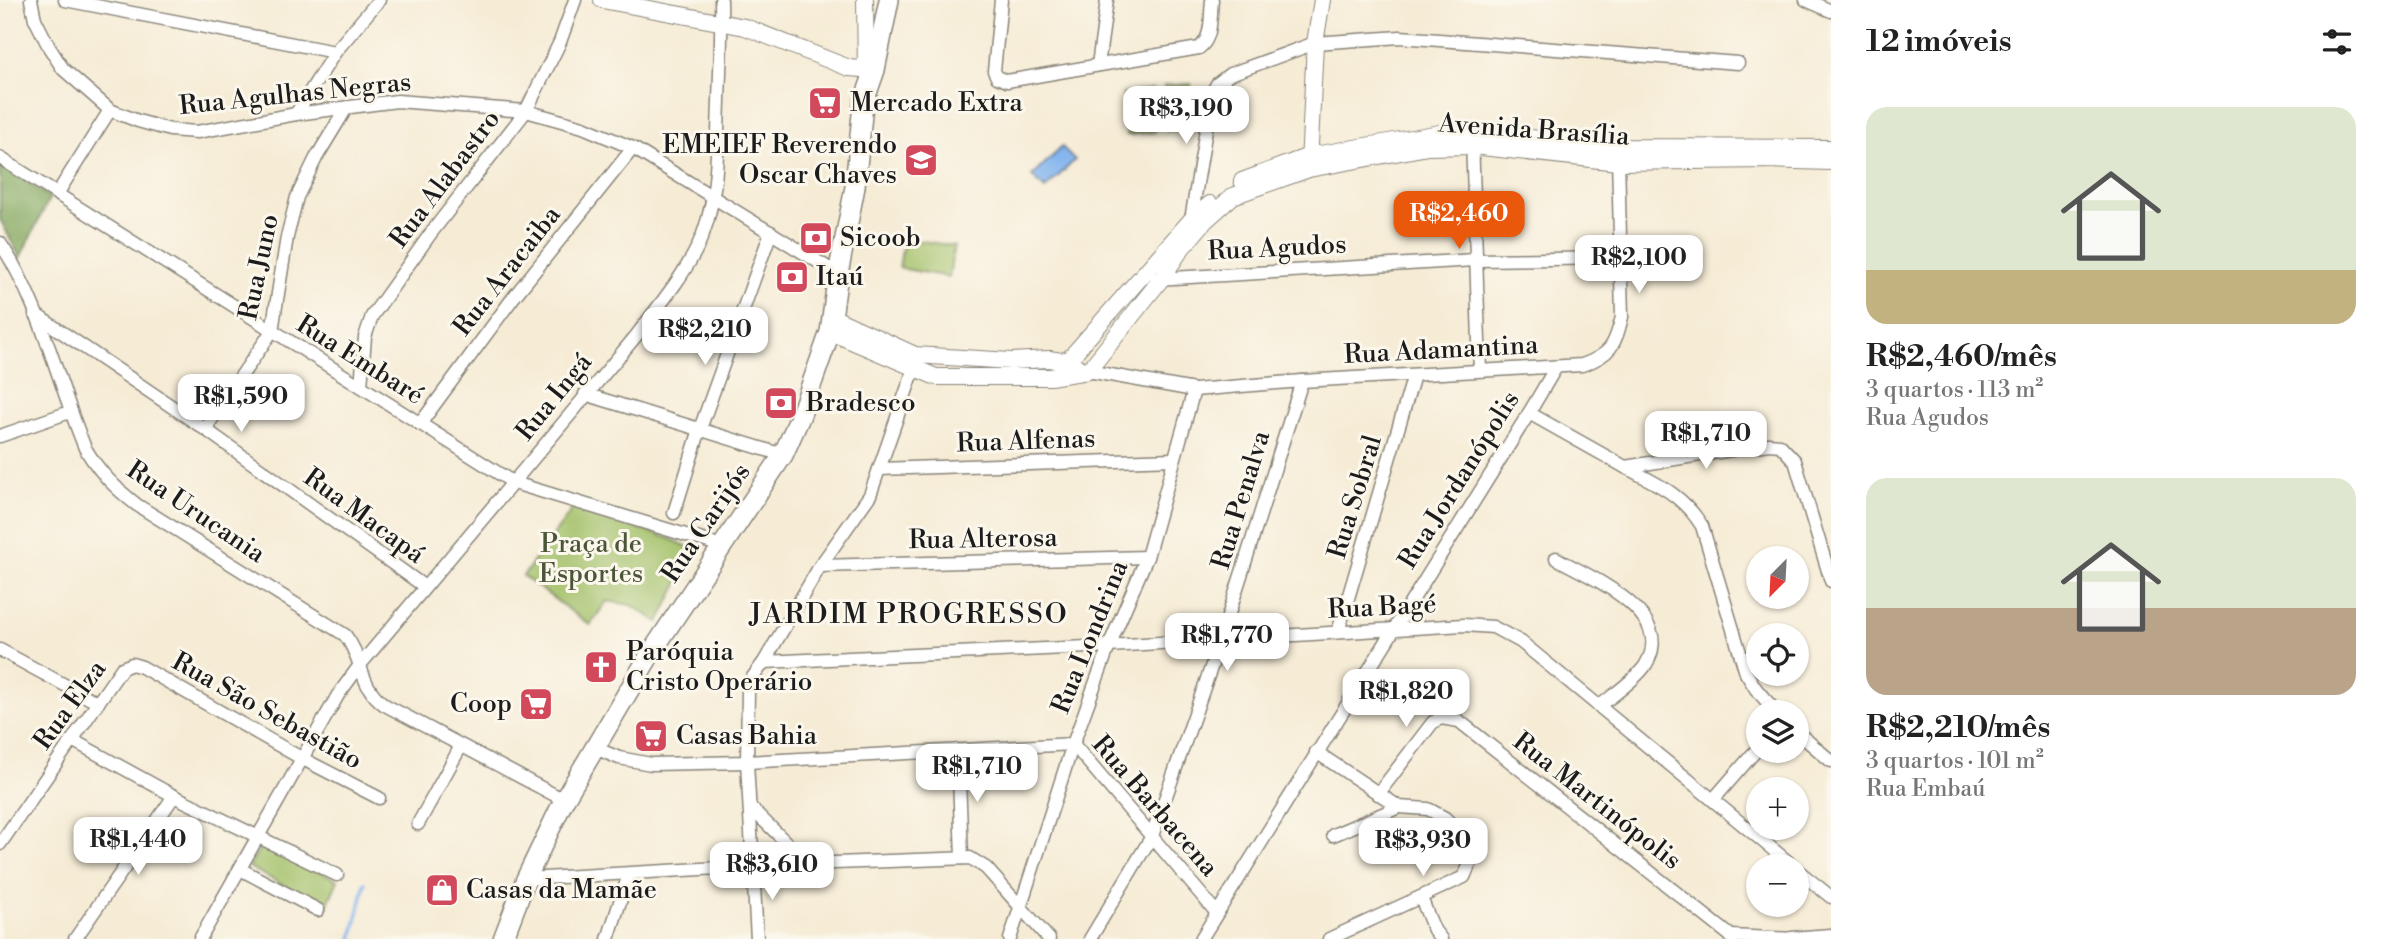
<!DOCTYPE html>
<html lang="pt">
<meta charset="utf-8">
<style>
body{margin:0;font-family:"Libre Bodoni",serif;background:#f2f2f2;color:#222;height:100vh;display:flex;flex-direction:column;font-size:26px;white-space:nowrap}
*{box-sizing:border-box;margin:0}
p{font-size:23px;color:#767676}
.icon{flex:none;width:38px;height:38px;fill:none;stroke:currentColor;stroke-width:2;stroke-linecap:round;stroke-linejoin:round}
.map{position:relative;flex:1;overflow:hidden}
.drawer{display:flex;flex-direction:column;background:#fff;width:560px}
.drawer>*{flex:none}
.needle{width:46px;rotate:204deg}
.fabs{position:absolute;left:1746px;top:546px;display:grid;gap:14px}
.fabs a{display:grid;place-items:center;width:63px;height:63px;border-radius:50%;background:#fff;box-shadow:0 2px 5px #0004;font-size:35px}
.price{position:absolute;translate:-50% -60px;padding:0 16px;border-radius:14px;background:#fff;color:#222;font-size:23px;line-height:46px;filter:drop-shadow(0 2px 4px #0008)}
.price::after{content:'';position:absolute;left:50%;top:42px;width:21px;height:16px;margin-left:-10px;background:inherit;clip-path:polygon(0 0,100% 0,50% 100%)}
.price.active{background:#ea580c;color:#fff}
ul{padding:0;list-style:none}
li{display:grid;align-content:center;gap:14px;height:371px;padding:0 35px}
li span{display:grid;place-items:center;height:217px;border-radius:21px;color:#555}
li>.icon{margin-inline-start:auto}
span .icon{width:126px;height:126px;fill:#fffc;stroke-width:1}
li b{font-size:30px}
h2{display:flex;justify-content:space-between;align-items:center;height:84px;padding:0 35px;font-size:30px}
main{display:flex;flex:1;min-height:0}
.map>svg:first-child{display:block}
.green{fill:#a2c068;stroke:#5f6e42;stroke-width:2}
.forest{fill:#81a65c;stroke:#4e613c;stroke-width:2}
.water{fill:#82b4ee;stroke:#4f6885;stroke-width:2}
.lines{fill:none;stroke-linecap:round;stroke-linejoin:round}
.stream{stroke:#82b4ee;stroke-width:3.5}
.street-casing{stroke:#898479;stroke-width:15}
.secondary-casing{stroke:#898479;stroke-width:18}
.primary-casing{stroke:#898479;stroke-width:22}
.street{stroke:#fff;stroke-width:12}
.secondary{stroke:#fff;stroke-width:16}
.primary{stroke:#fff;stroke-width:19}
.labels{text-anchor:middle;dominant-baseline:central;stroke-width:6;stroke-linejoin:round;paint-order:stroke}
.street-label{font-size:26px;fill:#1c1c1c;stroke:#fbf7ec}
.poi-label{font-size:26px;fill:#1c1c1c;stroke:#fbf7ec;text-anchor:start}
.park-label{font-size:26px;fill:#4b5537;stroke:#fbf7ec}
.neighbourhood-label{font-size:28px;letter-spacing:2px;fill:#1c1c1c;stroke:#fbf7ec}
</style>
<main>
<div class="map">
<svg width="1831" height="939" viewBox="0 0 1831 939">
<rect width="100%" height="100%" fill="#fbf7ec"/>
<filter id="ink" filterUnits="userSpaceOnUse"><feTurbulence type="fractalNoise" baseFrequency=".0143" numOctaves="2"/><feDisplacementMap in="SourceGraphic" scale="14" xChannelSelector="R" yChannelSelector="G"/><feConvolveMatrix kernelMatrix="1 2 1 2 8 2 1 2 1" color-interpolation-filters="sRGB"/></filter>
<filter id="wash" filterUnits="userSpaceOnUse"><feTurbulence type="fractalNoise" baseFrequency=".00686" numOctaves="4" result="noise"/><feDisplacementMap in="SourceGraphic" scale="28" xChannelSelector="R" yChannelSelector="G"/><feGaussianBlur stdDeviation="1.57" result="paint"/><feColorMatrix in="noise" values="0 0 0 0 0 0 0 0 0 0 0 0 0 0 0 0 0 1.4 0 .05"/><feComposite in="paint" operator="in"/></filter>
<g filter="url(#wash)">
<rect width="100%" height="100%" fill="#f6ecd6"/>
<g class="green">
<path d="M1191 84 1195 129 1167 131 1164 86Z"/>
<path d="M1152 89 1155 132 1127 135 1123 94Z"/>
<path d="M904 238 954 246 949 277 899 268Z"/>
<path d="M574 507 671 539 695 550 659 622 631 605 607 601 590 625 523 576Z"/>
<path d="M262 844 338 880 326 908 249 867Z"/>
</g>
<path class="forest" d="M0 164 50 197 20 258 0 219Z"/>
<path class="water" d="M1062 147 1075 160 1045 189 1032 176Z"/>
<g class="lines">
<path class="stream" d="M352 939 365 883"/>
</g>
</g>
<g filter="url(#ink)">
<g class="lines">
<g class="street-casing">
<g id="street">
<path d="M31 0 35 19 49 47 63 69 110 110 138 121 170 130 197 132 296 114 397 101 526 111 583 127 633 148 838 274"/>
<path d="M65 0 335 52"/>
<path d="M1001 0 994 71 997 77 1007 81 1199 48C1213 38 1210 16 1212 0"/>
<path d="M1806 0 1831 11"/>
<path d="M1098 65 1107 0"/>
<path d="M296 114 335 52 379 0"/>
<path d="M1472 139 1480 370"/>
<path d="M0 158 514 483 722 546"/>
<path d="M57 194 110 110"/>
<path d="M1191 220 1212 93 1217 84 1230 74 1315 43 1400 37 1738 63"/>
<path d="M0 243C39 299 58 383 85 448 99 472 115 488 137 505L345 635C364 659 358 686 385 705L564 800"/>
<path d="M1156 279 1475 260 1622 258"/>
<path d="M35 314 205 429 425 587"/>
<path d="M1069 359 1088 371 1194 390 1302 381 1582 365C1611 355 1615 345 1622 317L1618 156"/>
<path d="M361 386 365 337 372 316 431 233 526 111 560 42 575 0"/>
<path d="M585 394 783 455"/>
<path d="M1529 413 1625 467 1769 444 1780 445 1795 461 1831 581"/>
<path d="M420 424 513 298 633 148"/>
<path d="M205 429 272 331 287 237 297 197 316 158 347 107"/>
<path d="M0 436 70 412"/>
<path d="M1625 467C1657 484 1682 494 1702 526L1746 673 1756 689 1776 712"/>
<path d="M879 469 1174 459"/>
<path d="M674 513 700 429 771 232"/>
<path d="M1556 558C1589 577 1679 613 1645 666 1634 681 1614 694 1600 706"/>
<path d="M820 566 1147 557"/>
<path d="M1338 632 1414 375"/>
<path d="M0 650 98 703"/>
<path d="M764 662 1109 646 1464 625 1493 627 1521 642 1793 866"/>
<path d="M1797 732 1831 761"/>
<path d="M72 740 174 796 337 875"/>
<path d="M595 748 619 758 651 764 747 762 1073 744 1216 912"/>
<path d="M958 750 962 858"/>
<path d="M1316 752 1399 807 1428 809 1445 818 1459 832 1470 853 1471 861 1464 877 1329 939"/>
<path d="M1378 794 1433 722 1441 718 1459 721 1731 936 1732 939"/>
<path d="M1713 800 1759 747"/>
<path d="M750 807 808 864"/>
<path d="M418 824 461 746"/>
<path d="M1333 835 1399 807"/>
<path d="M0 844 122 668 132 664 142 667 301 758 379 798"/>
<path d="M240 869 318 910"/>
<path d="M1797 870 1831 897"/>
<path d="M526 879 754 866 970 858 986 868 1049 939"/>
<path d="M1421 898 1434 930 1441 939"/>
<path d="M1731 936 1795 939"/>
<path d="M1791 938 1831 935"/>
<path d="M75 939 174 796"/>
<path d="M200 939 338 695 360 665 636 336C657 308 681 280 697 248 719 203 717 151 719 101 720 68 722 34 721 0"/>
<path d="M608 939 629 874"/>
<path d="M757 939 747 762 748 691 750 681 764 662 820 566 870 495 914 369 915 359"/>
<path d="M1010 939 1073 744 1109 646 1147 557 1194 390"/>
<path d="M1090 939 1152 836 1221 639 1302 381"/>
<path d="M1201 939 1529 413 1556 367"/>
</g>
</g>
<g class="secondary-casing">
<g id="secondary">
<path d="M602 0 745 27 849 68 875 70"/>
<path d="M865 0 866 71"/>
<path d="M1309 165 1315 43 1322 0"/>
<path d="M1242 181 1309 156 1440 133 1472 132 1618 147 1831 148"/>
<path d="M832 317 915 355 1011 361 1049 359 1061 361 1069 359 1191 220 1210 204"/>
<path d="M830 332 936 377H1050L1088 371 1162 278 1182 248 1206 220 1233 196 1309 169 1428 147 1472 146 1618 162 1765 160 1831 162"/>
</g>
</g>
<g class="primary-casing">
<path id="primary" d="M503 939 526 879 564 800 651 653 783 455 800 417 830 332 838 274 855 187 863 104 875 70 889 0"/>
</g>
<use href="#street" class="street"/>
<use href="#secondary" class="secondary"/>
<use href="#primary" class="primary"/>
</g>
</g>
<defs>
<g id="supermarket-square" transform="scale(1.75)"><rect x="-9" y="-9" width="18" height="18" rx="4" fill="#d1495b" stroke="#fbf7ec"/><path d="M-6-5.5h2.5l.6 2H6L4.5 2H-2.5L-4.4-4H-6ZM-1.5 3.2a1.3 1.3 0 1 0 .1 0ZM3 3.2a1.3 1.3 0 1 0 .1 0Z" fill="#fff"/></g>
<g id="school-square" transform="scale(1.75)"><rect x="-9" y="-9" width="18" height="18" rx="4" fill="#d1495b" stroke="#fbf7ec"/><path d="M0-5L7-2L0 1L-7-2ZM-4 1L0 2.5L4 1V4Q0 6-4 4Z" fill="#fff"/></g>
<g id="bank-square" transform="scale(1.75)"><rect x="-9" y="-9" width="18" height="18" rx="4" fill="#d1495b" stroke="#fbf7ec"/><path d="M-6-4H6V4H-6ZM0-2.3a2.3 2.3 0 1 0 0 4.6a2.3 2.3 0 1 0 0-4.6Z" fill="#fff"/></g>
<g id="church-square" transform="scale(1.75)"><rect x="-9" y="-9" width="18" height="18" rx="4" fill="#d1495b" stroke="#fbf7ec"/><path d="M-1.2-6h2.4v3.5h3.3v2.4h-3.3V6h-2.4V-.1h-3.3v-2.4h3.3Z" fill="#fff"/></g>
<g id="shop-square" transform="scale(1.75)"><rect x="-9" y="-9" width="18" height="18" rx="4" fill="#d1495b" stroke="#fbf7ec"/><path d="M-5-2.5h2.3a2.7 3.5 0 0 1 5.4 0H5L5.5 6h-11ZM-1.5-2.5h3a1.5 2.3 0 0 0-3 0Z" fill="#fff"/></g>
</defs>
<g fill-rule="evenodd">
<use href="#supermarket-square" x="825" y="103"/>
<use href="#school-square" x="921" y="160"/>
<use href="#bank-square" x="816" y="238"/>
<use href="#bank-square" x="792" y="277"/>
<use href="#bank-square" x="781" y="403"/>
<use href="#church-square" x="601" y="667"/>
<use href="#supermarket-square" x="536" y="704"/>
<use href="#supermarket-square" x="651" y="736"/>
<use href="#shop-square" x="442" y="890"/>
</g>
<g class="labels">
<g class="street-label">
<text transform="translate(295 94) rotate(-6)">Rua Agulhas Negras</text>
<text transform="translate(1534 130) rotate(4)">Avenida Brasília</text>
<text transform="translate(445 179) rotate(-53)">Rua Alabastro</text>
<text transform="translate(1277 248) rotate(-3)">Rua Agudos</text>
<text transform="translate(259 267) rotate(-78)">Rua Juno</text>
<text transform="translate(507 271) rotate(-52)">Rua Aracaiba</text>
<text transform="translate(1441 350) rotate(-3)">Rua Adamantina</text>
<text transform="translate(360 360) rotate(32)">Rua Embaré</text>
<text transform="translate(554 397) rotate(-51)">Rua Ingá</text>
<text transform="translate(1026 441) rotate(-2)">Rua Alfenas</text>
<text transform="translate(1459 480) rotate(-58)">Rua Jordanópolis</text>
<text transform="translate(1355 497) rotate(-73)">Rua Sobral</text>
<text transform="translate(1241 500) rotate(-73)">Rua Penalva</text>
<text transform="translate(196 512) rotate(34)">Rua Urucania</text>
<text transform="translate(364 516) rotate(36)">Rua Macapá</text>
<text transform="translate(706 523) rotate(-56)">Rua Carijós</text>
<text transform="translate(983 539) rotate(-1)">Rua Alterosa</text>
<text transform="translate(1382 607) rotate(-3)">Rua Bagé</text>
<text transform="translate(1090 637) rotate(-68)">Rua Londrina</text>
<text transform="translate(70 705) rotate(-54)">Rua Elza</text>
<text transform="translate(267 711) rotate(29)">Rua São Sebastião</text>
<text transform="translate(1597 801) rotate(38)">Rua Martinópolis</text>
<text transform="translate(1155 806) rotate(49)">Rua Barbacena</text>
</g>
<g class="poi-label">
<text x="850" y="103">Mercado Extra</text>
<text x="897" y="145" text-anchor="end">EMEIEF Reverendo<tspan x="897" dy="30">Oscar Chaves</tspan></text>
<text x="840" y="238">Sicoob</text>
<text x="816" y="277">Itaú</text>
<text x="806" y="403">Bradesco</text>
<text x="626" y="652">Paróquia<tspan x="626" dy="30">Cristo Operário</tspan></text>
<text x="512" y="704" text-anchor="end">Coop</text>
<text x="676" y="736">Casas Bahia</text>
<text x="466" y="890">Casas da Mamãe</text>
</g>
<g class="park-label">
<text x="591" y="544">Praça de<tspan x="591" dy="30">Esportes</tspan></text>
</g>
<g class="neighbourhood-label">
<text x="909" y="614">JARDIM PROGRESSO</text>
</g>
</g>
</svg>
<div class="fabs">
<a><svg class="needle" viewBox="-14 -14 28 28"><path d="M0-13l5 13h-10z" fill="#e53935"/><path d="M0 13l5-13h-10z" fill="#767676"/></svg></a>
<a><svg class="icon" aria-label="locate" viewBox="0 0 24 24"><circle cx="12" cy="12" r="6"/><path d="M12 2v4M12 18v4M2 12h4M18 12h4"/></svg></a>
<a><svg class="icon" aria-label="layers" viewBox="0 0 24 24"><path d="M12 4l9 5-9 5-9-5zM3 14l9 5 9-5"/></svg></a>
<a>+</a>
<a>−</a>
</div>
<b class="price" style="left:1186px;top:146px">R$3,190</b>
<b class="price active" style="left:1459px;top:251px">R$2,460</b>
<b class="price" style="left:1639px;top:295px">R$2,100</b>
<b class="price" style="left:705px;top:367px">R$2,210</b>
<b class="price" style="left:241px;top:434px">R$1,590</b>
<b class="price" style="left:1706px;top:471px">R$1,710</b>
<b class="price" style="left:1227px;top:673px">R$1,770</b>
<b class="price" style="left:1406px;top:729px">R$1,820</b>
<b class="price" style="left:977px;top:804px">R$1,710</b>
<b class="price" style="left:138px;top:877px">R$1,440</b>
<b class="price" style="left:1423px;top:878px">R$3,930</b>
<b class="price" style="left:772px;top:902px">R$3,610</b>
</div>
<section class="drawer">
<h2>12 imóveis<svg class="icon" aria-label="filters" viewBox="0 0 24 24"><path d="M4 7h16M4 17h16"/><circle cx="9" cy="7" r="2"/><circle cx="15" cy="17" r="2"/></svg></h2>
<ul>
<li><span style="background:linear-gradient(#dfe7d0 75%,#c2b280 0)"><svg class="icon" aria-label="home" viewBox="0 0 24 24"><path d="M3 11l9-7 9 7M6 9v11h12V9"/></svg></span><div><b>R$2,460/mês</b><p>3 quartos · 113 m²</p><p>Rua Agudos</p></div></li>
<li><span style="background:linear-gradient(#dfe7d0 60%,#b9a48a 0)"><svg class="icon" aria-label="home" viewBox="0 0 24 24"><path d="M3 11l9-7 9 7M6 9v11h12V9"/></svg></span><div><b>R$2,210/mês</b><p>3 quartos · 101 m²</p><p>Rua Embaú</p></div></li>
</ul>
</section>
</main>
